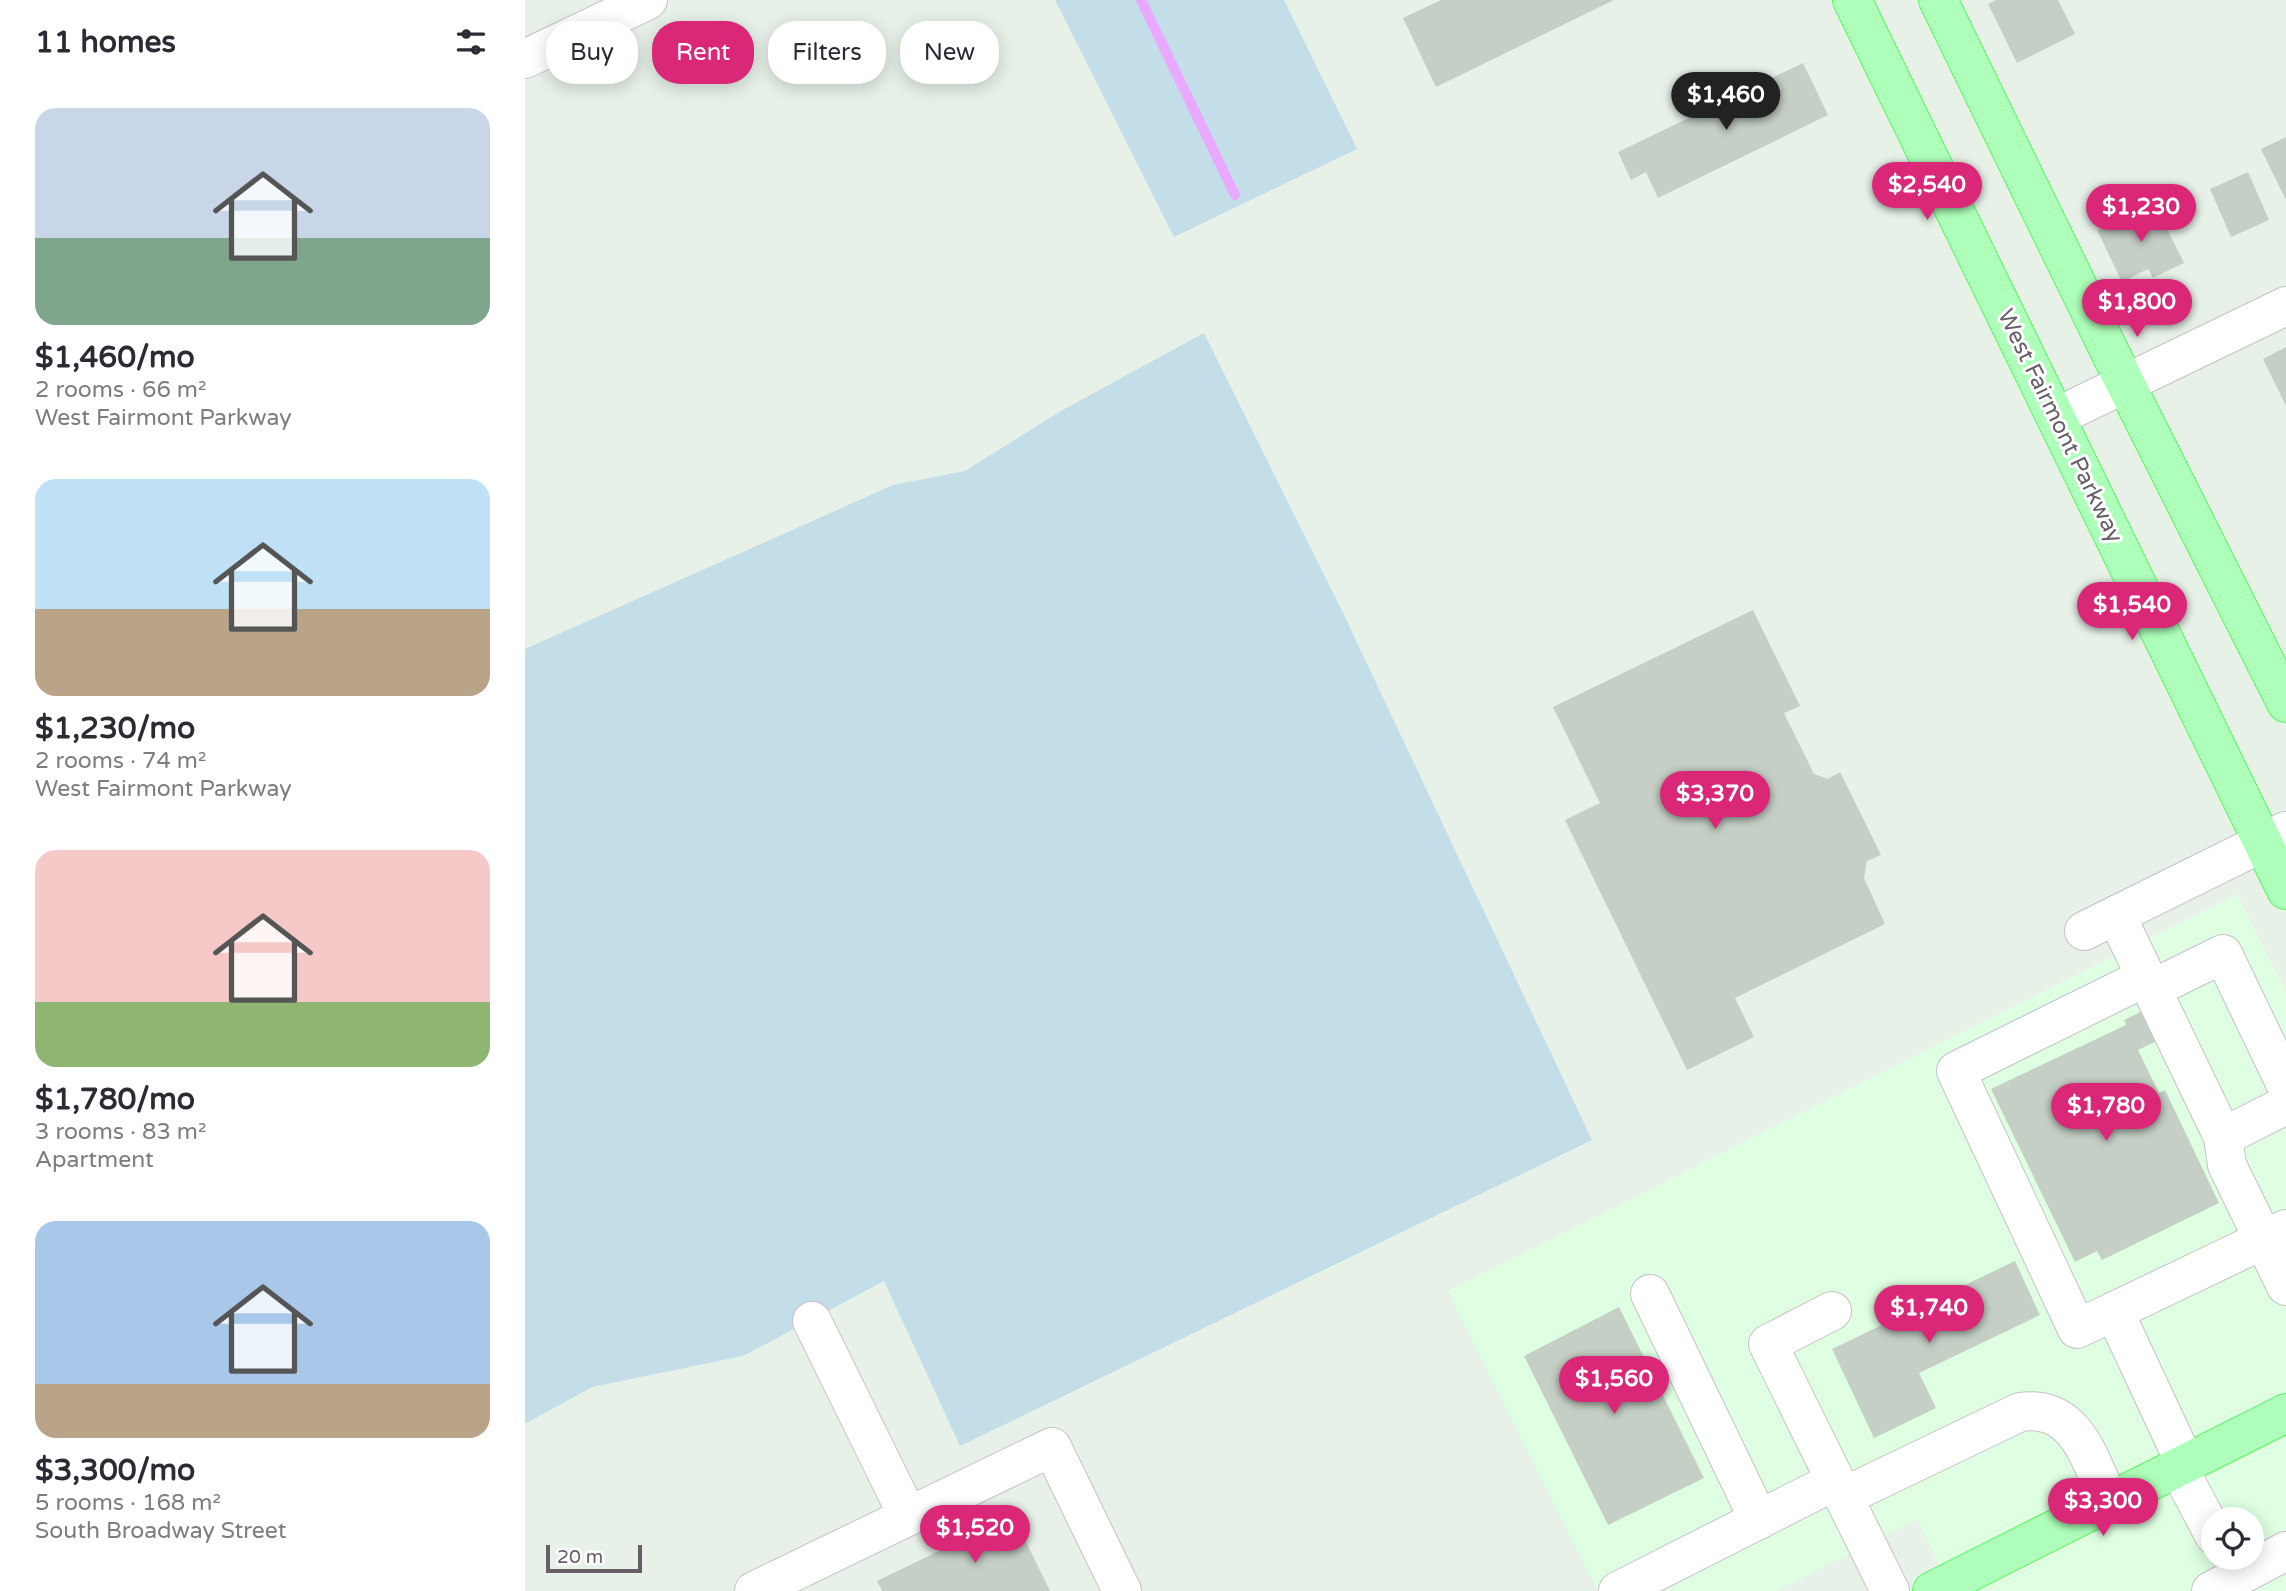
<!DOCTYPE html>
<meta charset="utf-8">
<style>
body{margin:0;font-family:"Varela Round",sans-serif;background:#f7f7f7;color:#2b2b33;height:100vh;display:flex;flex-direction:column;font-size:26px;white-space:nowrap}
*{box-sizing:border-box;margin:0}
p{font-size:23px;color:#7c7c81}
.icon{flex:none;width:38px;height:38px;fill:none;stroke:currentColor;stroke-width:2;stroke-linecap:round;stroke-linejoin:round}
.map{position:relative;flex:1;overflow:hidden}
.panel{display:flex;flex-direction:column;background:#fff;width:525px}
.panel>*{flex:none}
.banner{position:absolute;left:21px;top:21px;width:665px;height:63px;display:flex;gap:14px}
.fabs{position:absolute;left:1676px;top:1507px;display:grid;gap:14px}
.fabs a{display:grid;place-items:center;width:63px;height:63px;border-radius:50%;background:#fff;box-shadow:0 4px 18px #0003;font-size:35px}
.scale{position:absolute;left:21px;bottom:18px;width:96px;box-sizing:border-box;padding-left:7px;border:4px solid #675e68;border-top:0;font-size:19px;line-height:24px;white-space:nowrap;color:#675e68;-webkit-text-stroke:5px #fff;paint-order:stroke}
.price{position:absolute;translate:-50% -60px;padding:0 16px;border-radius:24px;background:#db2777;color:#fff;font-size:23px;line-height:46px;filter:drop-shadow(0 2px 4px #0008)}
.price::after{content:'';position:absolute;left:50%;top:42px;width:21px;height:16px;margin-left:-10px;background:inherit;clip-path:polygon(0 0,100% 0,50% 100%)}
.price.on{background:#222;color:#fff}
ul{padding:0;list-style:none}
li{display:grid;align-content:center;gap:14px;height:371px;padding:0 35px}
li span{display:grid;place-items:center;height:217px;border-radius:21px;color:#555}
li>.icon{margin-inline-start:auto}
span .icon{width:126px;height:126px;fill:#fffc;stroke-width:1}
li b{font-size:30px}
h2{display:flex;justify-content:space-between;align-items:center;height:84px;padding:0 35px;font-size:30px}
.chip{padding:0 24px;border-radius:28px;background:#fff;box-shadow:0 4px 18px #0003;font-size:24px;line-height:63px}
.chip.on{background:#db2777;color:#fff}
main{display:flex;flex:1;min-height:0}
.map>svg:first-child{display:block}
.commercial{fill:#deffe1;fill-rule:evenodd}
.green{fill:#c3dee9}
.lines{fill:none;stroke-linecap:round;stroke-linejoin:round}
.stream{stroke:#e9a9ff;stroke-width:10}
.building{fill:#c5cfc5}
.minor-casing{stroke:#c8c0c8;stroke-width:40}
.major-casing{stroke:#59f85d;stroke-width:40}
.minor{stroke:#fff;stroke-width:38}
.major{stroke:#aeffba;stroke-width:38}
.labels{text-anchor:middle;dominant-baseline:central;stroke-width:6;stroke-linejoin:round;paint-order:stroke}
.street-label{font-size:23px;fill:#675e68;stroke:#fff}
</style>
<main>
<section class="panel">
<h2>11 homes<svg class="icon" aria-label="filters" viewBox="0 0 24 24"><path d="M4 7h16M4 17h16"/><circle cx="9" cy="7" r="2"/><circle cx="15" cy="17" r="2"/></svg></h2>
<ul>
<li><span style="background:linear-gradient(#c9d6e8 60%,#7fa58c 0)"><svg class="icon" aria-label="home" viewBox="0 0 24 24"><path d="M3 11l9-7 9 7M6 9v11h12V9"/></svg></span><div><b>$1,460/mo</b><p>2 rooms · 66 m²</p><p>West Fairmont Parkway</p></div></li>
<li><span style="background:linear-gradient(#bfe0f5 60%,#b9a48a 0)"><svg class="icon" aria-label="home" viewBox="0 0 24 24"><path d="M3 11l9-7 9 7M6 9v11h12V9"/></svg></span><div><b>$1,230/mo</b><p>2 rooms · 74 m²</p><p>West Fairmont Parkway</p></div></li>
<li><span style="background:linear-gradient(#f6c9c9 70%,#8fb573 0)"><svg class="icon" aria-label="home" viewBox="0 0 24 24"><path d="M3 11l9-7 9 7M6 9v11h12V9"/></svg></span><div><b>$1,780/mo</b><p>3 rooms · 83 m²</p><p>Apartment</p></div></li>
<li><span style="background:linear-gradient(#a9c7e8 75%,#b9a48a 0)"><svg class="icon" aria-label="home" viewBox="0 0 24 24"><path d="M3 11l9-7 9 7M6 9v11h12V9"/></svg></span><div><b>$3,300/mo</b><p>5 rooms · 168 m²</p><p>South Broadway Street</p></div></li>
</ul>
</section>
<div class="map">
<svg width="1761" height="1591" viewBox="0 0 1761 1591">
<rect width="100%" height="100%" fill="#e7f1e8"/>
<path class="commercial" d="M1712 894 1761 992V1591H1427L1393 1519 1251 1591H1073L923 1291ZM1689 1519H1727V1558H1689Z"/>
<g class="green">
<path d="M530 0H759L832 149 649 237Z"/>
<path d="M679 333 818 613 1067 1140 435 1446 359 1281 218 1356 67 1387 0 1424V649L368 485 440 471 534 412Z"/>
</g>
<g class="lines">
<path class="stream" d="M616 0 710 195"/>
</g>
<g class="building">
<path d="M916 0H1089L911 87 878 18Z"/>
<path d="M1471 0H1533L1550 34 1492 63 1463 4Z"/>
<path d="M1278 63 1303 115 1133 198 1121 172 1106 180 1093 152Z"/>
<path d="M1761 137V200L1736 149Z"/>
<path d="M1723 172 1744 220 1706 237 1685 189Z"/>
<path d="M1629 203 1659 263 1628 278 1623 269 1597 282 1572 230Z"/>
<path d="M1761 347V406L1738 359Z"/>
<path d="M1228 610 1275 706 1259 713 1289 774 1303 779 1315 772 1356 855 1342 861 1339 878 1360 924 1210 998 1229 1037 1162 1070 1040 820 1075 803 1028 707Z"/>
<path d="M1624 1008 1638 1038 1613 1050 1634 1093 1640 1090 1694 1203 1577 1260 1572 1251 1550 1262 1466 1089 1601 1025 1599 1020Z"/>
<path d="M1490 1261 1515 1315 1394 1373 1411 1408 1349 1438 1307 1349Z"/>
<path d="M1094 1307 1179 1478 1083 1525 999 1356Z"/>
<path d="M488 1515 525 1591H357L352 1581Z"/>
</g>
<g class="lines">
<g class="minor-casing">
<g id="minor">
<path d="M0 59 123 0"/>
<path d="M1531 417 1761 306"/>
<path d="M1591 915 1698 1137 1702 1165 1761 1286"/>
<path d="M1559 931 1761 831"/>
<path d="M1621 977 1431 1071 1552 1329 1761 1229"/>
<path d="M1627 989 1698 954 1761 1085"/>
<path d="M1698 1137 1761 1105"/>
<path d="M1125 1294 1234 1520"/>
<path d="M1307 1311 1243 1344 1365 1591"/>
<path d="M1589 1311 1660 1463"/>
<path d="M287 1321 383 1516"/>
<path d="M1653 1467 1689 1535"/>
<path d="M1318 1497 1495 1412C1552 1404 1565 1460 1584 1502"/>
<path d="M229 1591 527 1447 597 1591"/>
<path d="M1093 1591 1310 1481"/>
<path d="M1686 1591 1761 1551"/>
</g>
</g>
<g class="major-casing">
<g id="major">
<path d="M1327 0 1761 890"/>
<path d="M1413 0 1601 385 1761 703"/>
<path d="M1407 1591 1761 1413"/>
</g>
</g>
<use href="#minor" class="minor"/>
<use href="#major" class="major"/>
</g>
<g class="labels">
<g class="street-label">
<text transform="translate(1535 426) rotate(64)">West Fairmont Parkway</text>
</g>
</g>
</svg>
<div class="fabs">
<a><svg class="icon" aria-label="locate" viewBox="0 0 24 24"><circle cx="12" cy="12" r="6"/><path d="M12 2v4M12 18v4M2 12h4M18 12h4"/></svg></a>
</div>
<div class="scale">20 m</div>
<b class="price on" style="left:1201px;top:132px">$1,460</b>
<b class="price" style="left:1402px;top:222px">$2,540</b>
<b class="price" style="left:1616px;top:244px">$1,230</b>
<b class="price" style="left:1612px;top:339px">$1,800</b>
<b class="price" style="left:1607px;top:642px">$1,540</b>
<b class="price" style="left:1190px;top:831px">$3,370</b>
<b class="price" style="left:1581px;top:1143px">$1,780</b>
<b class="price" style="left:1404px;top:1345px">$1,740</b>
<b class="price" style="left:1089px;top:1416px">$1,560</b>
<b class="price" style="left:1578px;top:1538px">$3,300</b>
<b class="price" style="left:450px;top:1565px">$1,520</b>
<div class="banner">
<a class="chip">Buy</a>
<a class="chip on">Rent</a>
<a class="chip">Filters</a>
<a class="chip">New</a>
</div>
</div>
</main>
